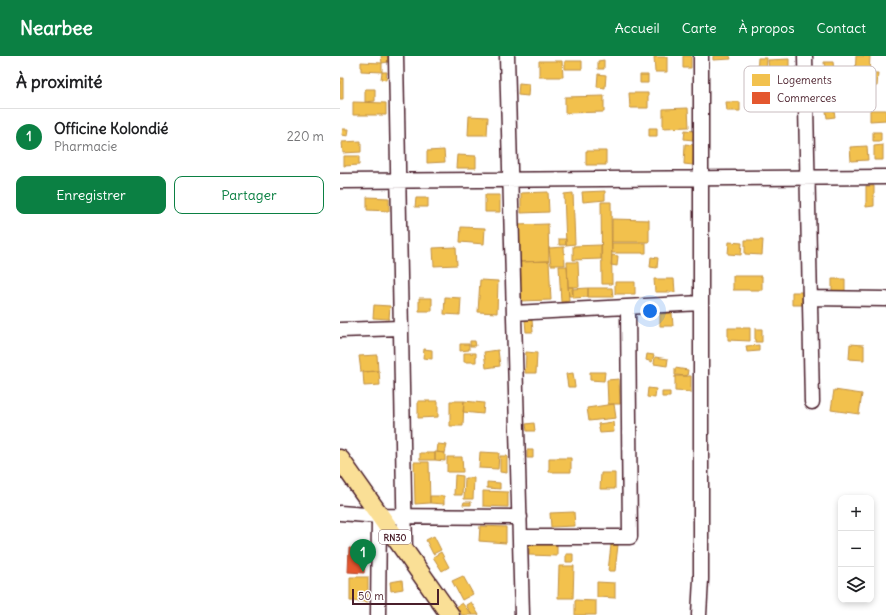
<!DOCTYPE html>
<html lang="fr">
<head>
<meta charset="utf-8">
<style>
	body { margin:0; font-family:Delius,sans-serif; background:#f6f6f6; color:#202124 }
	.controls { position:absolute; right:12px; bottom:12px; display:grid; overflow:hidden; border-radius:8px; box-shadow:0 2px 6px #0003 }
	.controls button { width:36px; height:36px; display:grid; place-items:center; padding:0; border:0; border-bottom:1px solid #e0e0e0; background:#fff; color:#202124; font:20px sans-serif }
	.scale { position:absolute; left:12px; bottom:10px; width:87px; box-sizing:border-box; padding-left:4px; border:2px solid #4a1f2b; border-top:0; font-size:11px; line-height:14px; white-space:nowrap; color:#4a1f2b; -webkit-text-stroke:3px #fff; paint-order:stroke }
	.you { position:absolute; left:310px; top:255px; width:14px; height:14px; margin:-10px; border:3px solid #fff; border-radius:50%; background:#1a73e8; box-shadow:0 0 0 6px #1a73e833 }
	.badge { display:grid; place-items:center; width:26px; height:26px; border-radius:50%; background:#0b8043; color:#fff; font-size:13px; font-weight:700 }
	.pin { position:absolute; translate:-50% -33px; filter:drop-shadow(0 1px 2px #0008) }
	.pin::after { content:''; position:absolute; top:21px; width:14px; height:12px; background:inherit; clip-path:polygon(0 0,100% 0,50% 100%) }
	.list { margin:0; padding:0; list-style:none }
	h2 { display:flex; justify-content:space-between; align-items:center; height:52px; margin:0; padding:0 16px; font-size:17px }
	h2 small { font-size:13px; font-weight:400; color:#757577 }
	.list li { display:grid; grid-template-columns:26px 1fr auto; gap:12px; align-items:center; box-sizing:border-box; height:56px; padding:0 16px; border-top:1px solid #e0e0e0 }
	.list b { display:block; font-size:15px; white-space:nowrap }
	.list p { margin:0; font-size:13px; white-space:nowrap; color:#757577 }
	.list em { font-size:13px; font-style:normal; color:#757577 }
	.actions { display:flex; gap:8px; padding:12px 16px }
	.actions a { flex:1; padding:9px 0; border:1px solid #0b8043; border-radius:8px; text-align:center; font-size:14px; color:#0b8043 }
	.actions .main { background:#0b8043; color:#fff }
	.icon { flex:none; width:22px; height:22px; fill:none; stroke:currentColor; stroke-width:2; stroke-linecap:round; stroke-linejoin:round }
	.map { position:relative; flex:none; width:546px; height:559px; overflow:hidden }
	header { display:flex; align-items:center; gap:24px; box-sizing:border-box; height:56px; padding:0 20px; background:#0b8043; color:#fff }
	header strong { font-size:19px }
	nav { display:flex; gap:22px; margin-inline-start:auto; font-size:14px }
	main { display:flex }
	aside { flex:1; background:#fff }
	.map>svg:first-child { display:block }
</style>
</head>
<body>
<header>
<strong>Nearbee</strong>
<nav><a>Accueil</a><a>Carte</a><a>À propos</a><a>Contact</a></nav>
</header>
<main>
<aside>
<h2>À proximité<small></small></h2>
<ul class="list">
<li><span class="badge">1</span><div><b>Officine Kolondié</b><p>Pharmacie</p></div><em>220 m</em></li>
</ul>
<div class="actions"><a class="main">Enregistrer</a><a>Partager</a></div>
</aside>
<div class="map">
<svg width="546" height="559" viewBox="0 0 546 559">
	<rect width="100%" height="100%" fill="#fff"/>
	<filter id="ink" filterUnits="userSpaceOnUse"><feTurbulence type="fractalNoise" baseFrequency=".025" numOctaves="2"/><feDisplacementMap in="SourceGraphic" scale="8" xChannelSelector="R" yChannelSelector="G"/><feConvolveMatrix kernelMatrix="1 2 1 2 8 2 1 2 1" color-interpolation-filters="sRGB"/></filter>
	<g filter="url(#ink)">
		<path fill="#f2c14e" stroke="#c09044" d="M41,0H48V6L42,7Z
			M343,0H351V12H343Z
			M373,0H390L391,3L373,4Z
			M516,0H530L529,21H515Z
			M314,1H327V16H315Z
			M418,2H427L426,20H417Z
			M449,3V16H429L428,4Z
			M264,4V13H258V5Z
			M199,5H222L223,21H199Z
			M225,5H242V13H225Z
			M21,6L42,7V16L21,15Z
			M484,6H493L495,23L486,24Z
			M42,16H47L46,24L41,23Z
			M530,17H538L537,30H530Z
			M258,18L266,19L265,32L257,31Z
			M300,19H308V27H300Z
			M0,22H3V43H0Z
			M179,27L189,28L188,40L178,39Z
			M25,33H35V45L25,46Z
			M289,37H308V52H290Z
			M264,40V56L225,57V41Z
			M13,46L46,47V59H13Z
			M386,46H400V55H387Z
			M348,52L349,71L323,72V53Z
			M494,54L495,61L487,62L486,55Z
			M530,54H546V64L530,65Z
			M129,60L148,61L147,79H128Z
			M309,72H317V80H309Z
			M3,73H9L8,80L2,79Z
			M345,74L354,75L353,84L344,83Z
			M533,76H541V85H533Z
			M21,85V96L3,97L2,86Z
			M345,88L354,89L353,109L344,108Z
			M543,89V104H534V90Z
			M527,90L528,104L511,105L510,91Z
			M104,94L105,106L87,107V95Z
			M246,95H266V109H246Z
			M117,99L136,100V112H116Z
			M4,100H19V109L4,110Z
			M526,130H534V150L526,151Z
			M265,135V144L243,146L242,136Z
			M208,136L209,156L181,157V137Z
			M233,137L235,188L226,189L224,138Z
			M145,139H160V156H145Z
			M27,141L49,142V155L27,154Z
			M76,142H88V151H75Z
			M261,146H271L272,228H262Z
			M272,163L309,164V186H272Z
			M208,168L209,205L178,206L177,169Z
			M121,171L145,172L144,188L120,186Z
			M219,183H226V189H219Z
			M405,184H423L422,199L405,198Z
			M389,186L402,187L401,199L388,198Z
			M272,187H306V197H272Z
			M261,189V203L233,204V190Z
			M116,191L117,209L94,210L93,192Z
			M224,191L225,209H211L209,192Z
			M272,199L278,200L277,210L271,209Z
			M311,201L318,202L317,212L310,211Z
			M209,205L211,244L180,245L178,206Z
			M227,206H238L239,231H228Z
			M219,210H227L229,245L221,246Z
			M393,220H422V234H393Z
			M314,223H334L335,236H315Z
			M492,223H505V235H492Z
			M140,224L158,225L157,257L138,256Z
			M275,226H295V238H275Z
			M228,231H233V240H229Z
			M248,232V241L233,242L232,233Z
			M248,232H272L273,241H248Z
			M452,236H464L465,249H452Z
			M105,241L121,242L120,259L104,258Z
			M79,242H92V255H79Z
			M34,249L50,250L49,263L33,262Z
			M332,257L333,270H320V258Z
			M185,264H192L193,276H186Z
			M388,272H410V285L388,284Z
			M415,273H422V286H415Z
			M130,285H135L136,290H130Z
			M120,288H129V294L120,295Z
			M510,288L524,289V304L509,303Z
			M419,289V295L407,296L406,290Z
			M84,293L92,294V303L83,302Z
			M158,294L160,310L146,312L144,296Z
			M186,296L197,297L196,317H185Z
			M124,297H136V306H124Z
			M307,298L314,299L312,306L306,304Z
			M37,299L38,315L21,316L19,300Z
			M315,301L328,303L327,310L314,308Z
			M335,312L348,314L347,320L335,319Z
			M39,315L40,329L24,330L23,316Z
			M250,316H265L264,325L250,324Z
			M233,317L235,331H228L226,318Z
			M335,320H351V336L335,335Z
			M279,323L280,348H268L267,324Z
			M308,332L316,333L315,342L307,341Z
			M494,334L522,338L519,358L491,354Z
			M322,336H330V341H322Z
			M78,345H98V361L78,362Z
			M110,345H124L123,370H110Z
			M124,345L144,347L143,358L123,356Z
			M274,348L276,362L249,365L247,352Z
			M273,366L274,376L260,377L258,368Z
			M194,367L195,375H187L186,368Z
			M98,388L107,389L105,397L97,396Z
			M187,394H193V402H187Z
			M95,396L105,397V405L95,404Z
			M140,396L159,397L158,413L139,412Z
			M80,397H95V404H80Z
			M160,400H167V417L160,416Z
			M107,401H122L123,416H107Z
			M209,402H231V416H209Z
			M74,406H89L90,447L75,448Z
			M261,417H275V433H260Z
			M115,419L123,420L122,439H114Z
			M125,422H134L133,443H124Z
			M147,426L160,427V433L147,432Z
			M143,435L168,436V451L143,450Z
			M90,440H104V448L90,447Z
			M124,446H131V449H123Z
			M234,456L235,470L211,471L210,457Z
			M140,470L166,471V487L139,485Z
			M94,480L101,494L93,498L86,484Z
			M189,485L217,486V500L189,499Z
			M271,489H278L275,515H268Z
			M101,496L109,511L102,515L93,501Z
			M226,498H233V506H226Z
			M219,510H234L233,542H218Z
			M123,520L133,538L122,544L112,525Z
			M10,521H28V546L10,545Z
			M62,524L63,533L51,535L50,526Z
			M257,526L275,527V542L257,541Z
			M235,544L256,545V559H235Z
			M131,546L139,559H132L126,549Z
			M122,547L132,559H122L116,551Z"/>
		<path fill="#e4572e" stroke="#b6462d" d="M9,492L26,493L24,517L8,516Z"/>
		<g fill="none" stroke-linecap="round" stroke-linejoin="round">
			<g stroke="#4a1f2b" stroke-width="17">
				<path id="minor" d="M56,0L65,496
					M167,0L182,559
					M465,0L472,346
					M0,125L546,121
					M470,242L546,243
					M174,257L361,247
					M0,274L60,272
					M0,457L39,460L180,461
					M180,481H290L288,251
					M38,559L39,460
					M359,559L361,523V0"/>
			</g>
			<g stroke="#4a1f2b" stroke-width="21">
				<path id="major" d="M0,403L110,559"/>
			</g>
			<use href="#minor" stroke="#fff" stroke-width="14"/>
			<use href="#major" stroke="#fadf96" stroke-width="18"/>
		</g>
	</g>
	<g text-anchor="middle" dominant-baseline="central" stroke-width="4" stroke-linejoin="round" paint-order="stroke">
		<rect fill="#fff" stroke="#80626b" stroke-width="1" x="39" y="474" width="32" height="14" rx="3"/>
		<g font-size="9" font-weight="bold" fill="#4a1f2b">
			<text x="55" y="481">RN30</text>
		</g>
	</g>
	<rect x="404" y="10" width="132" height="46" rx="6" fill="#fff" stroke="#c9bcbf" stroke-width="1"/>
	<rect x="412" y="18" width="18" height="12" fill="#f2c14e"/>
	<rect x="412" y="36" width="18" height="12" fill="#e4572e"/>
	<g font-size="11" fill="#4a1f2b">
		<text x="437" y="28">Logements</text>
		<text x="437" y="46">Commerces</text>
	</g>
</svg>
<div class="controls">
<button>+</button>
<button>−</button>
<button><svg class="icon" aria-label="layers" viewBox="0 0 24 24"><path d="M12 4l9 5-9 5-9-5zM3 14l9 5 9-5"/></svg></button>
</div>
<div class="scale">50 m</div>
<div class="you"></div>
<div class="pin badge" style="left:23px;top:516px">1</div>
</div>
</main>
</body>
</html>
